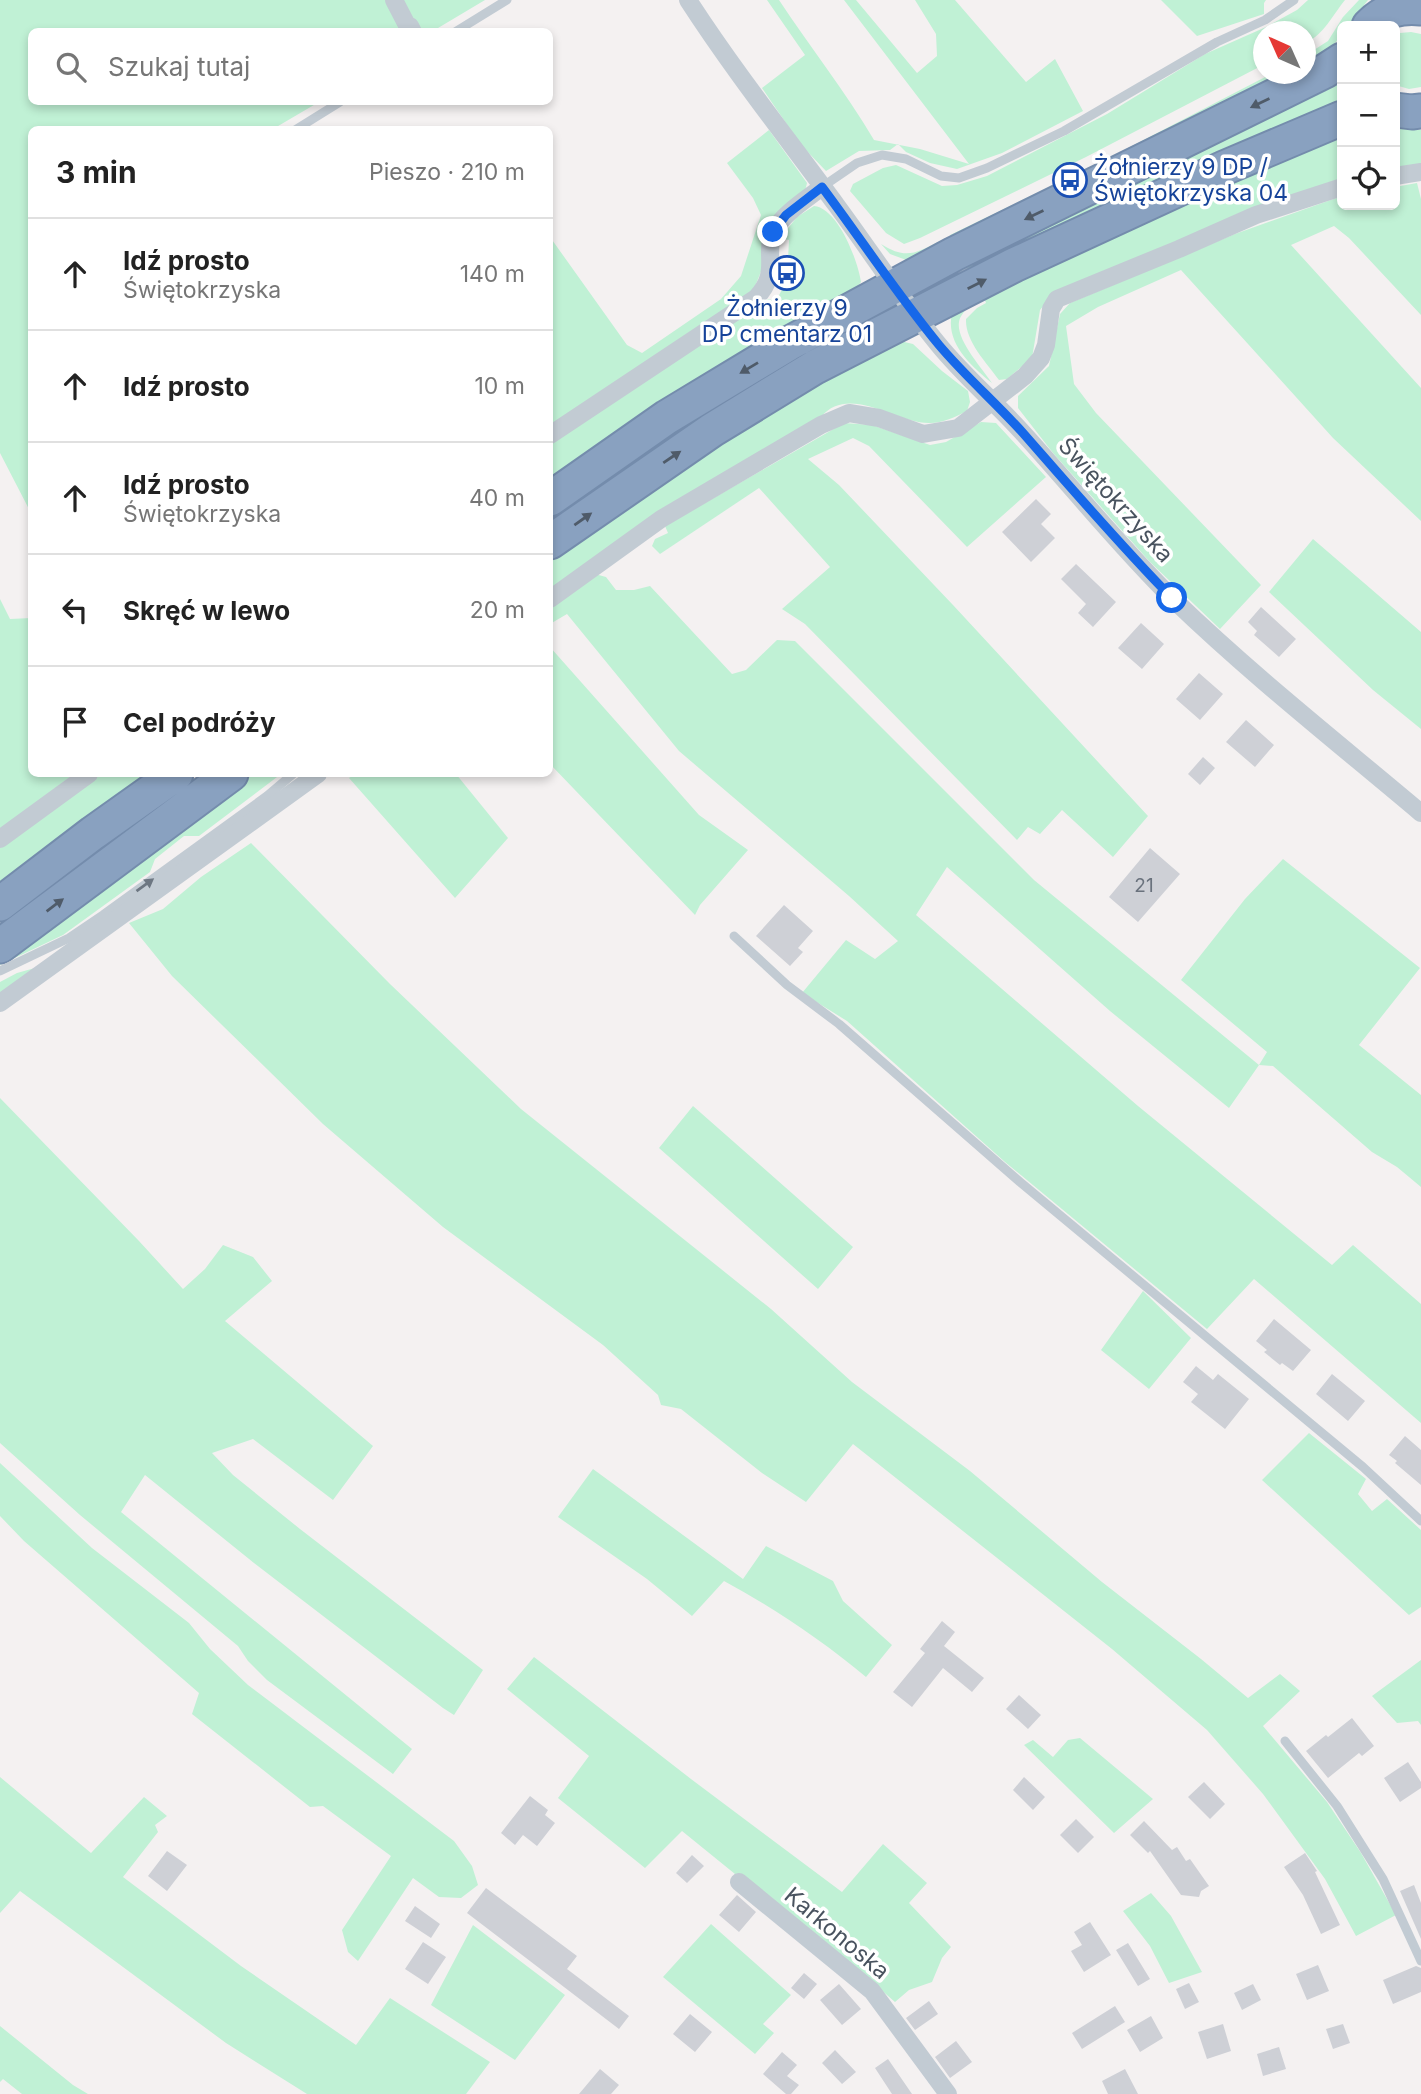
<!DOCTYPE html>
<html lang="pl">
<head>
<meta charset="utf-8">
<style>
	body { margin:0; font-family:Inter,sans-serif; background:#f2f2f2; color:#222 }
	.controls { position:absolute; right:21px; top:21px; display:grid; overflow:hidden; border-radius:10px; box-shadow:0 4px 10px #0003 }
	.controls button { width:63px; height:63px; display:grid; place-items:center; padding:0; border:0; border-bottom:2px solid #e0e0e0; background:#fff; color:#222; font:35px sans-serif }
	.compass { position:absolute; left:1253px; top:21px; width:63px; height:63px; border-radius:50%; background:#fff; box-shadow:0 4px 10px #0003; rotate:315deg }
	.stop { position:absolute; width:21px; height:21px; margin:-16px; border:5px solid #1668e9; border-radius:50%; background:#fff }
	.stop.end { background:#1668e9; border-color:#fff; box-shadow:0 2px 7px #0008 }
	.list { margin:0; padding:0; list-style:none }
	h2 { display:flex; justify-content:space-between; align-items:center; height:91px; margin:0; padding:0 28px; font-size:30px }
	h2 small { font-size:23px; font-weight:400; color:#767676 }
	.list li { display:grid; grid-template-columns:46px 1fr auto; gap:21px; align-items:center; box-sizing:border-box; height:112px; padding:0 28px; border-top:2px solid #e0e0e0 }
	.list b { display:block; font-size:26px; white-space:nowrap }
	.list p { margin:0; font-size:23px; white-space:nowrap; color:#767676 }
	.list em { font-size:23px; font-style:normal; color:#767676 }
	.icon { flex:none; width:38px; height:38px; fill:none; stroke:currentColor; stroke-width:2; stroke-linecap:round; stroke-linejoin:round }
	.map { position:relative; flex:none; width:1421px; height:2094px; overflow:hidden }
	.search { position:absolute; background:#fff; box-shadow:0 4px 10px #0003; left:28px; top:28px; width:525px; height:77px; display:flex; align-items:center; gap:18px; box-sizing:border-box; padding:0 24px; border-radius:10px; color:#767676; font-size:26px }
	.panel { position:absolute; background:#fff; box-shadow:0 4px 10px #0003; left:28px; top:126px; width:525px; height:651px; border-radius:10px }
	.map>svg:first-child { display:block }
</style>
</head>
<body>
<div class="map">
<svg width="1421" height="2094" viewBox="0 0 1421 2094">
	<rect width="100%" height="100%" fill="#f4f1f1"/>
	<path fill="#c0f1d5" d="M0,0H485L433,31L32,32V102H319L273,129L32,130L31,513L0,453Z
		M767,0H779C810,47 845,91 874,140L920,149L969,164L844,0H856L917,73L937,56L936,34L915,0H955L1026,82L1055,59L1083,111L1002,153L957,169L930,163L906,152L898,144L890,150L859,151L826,171L801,145L762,88L805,55Z
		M1161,0H1266L1264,3V14L1197,36Z
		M1308,0H1345C1332,16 1324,34 1306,43V32H1264L1263,65L1086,157L920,238L904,244L886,233L850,191L853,184L883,168L896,165L942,186L957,185L987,176L1107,114L1205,54L1266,27L1297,10Z
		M1359,0H1368L1348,26H1342C1342,45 1319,56 1306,65V55L1328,41L1343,17Z
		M1411,32L1421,34V87L1409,89L1395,85V37L1400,33Z
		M1271,74H1290L955,244L950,235L1099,163Z
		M1342,77V106L971,275L964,261Z
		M1395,128L1421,130V168L1395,172Z
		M769,130L807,183L805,191L762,269L754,289L738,303L550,429V237L627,345L642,353L721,299L741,276L761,215L753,198L727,163Z
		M1342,132V181L1056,291L1040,310L1032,358L1007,379L999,380C986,362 965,341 966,319L977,308L986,303L982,292Z
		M1417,183L1421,199V315L1349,238L1334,226L1291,245L1421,388V521L1333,438L1181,270L1098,307L1066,326L1074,384L1096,413L1261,585L1220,629L1150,562L1053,453L1018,408V396L1049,366L1060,314L1070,303L1235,234L1342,196V205H1395V187Z
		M814,206C838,208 858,261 861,282L851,295L550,482V445L609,403L768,299L776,301L787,280L789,240L780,238L797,217Z
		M940,241L944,249L909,261L890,254L881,244C906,260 916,253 940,241Z
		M968,307C964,312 960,316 959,322C956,340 982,368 992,383C971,366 945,343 952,313Z
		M896,340L913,344L942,371L968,391L970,402L967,411C955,417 943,423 930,423C897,424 849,383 821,417L550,591V555L790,398Z
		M981,422L996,423L1046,477L967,547L869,446L853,438L808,459L839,485L953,605L1148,816L1113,857L1062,810L1040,834L1028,827L1017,840L805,624L782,609L830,567L759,488L660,554L652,546L655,539L668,533L665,526L844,423L872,425L930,445L946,442Z
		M1313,539L1421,632V729L1373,690L1269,592Z
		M595,574L606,577L616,590H634L650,586L732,674L746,670L777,640L795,641L1034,880L1259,1065L1267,1052L1181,980L1245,899L1283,859L1420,968L1359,1045L1421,1095V1187L1397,1167L1372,1152L1273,1066L1259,1065L1229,1108L1110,1011L947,867L916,915L1138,1106L1332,1265L1353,1245L1421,1304V1423L1254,1279L1207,1329L1005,1162L847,1021L802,993L846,940L875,959L898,941L849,896L679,751L567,614L550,624V608Z
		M0,599L10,619L31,618L32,774H74L0,830Z
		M550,647L699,815L748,850L700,905L695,915L550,764Z
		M101,774H154L0,888V848Z
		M252,774H281L199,836H184L155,859L150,872L63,935L0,965V962Z
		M355,774H456L508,838L455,898L349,778Z
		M251,843L390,984L521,1109L771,1309L852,1382L970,1471L1102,1582L1201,1659L1248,1698L1280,1674L1300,1691L1263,1726L1327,1802L1361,1853L1396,1915L1356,1936L1325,1879L1263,1794L1207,1730L1112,1649L853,1444L806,1502L762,1473L681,1409L661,1405L658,1395L603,1345L443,1227L323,1124L172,976L129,923L163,909L201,877Z
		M42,966L0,996V982L17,973Z
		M0,1098L139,1241L183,1289L205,1269L223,1245L253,1257L272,1281L225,1321L373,1446L333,1500L253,1439L212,1453L233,1475L300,1529L483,1670L454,1715L443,1708L254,1563L145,1475L121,1512L412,1749L393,1774L267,1680L248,1661L238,1646L80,1515L0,1443Z
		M693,1106L853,1247L818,1289L659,1148Z
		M1143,1291L1191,1338L1149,1389L1101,1350Z
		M1309,1433L1366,1479L1358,1494L1372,1511L1387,1499L1421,1530V1607L1409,1615L1262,1480Z
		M0,1463L92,1548L189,1623L210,1649L248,1685L454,1841L472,1866L478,1885L461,1898L439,1897L413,1878L358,1961L348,1952L342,1930L391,1856L323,1806L310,1807L192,1714L199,1693L24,1541L0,1516Z
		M593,1469L743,1579L766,1546L833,1581L843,1601L892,1645L866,1677C823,1641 774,1608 724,1581L692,1616L647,1579L558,1517Z
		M534,1657L691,1779L842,1892L883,1844L927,1883L909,1903L951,1947L942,1958L932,1982L909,1990L895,2002L840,1954L767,1895L735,1874L682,1831L645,1868L558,1798L589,1756L507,1689Z
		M1421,1660V1725L1418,1721L1397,1723L1372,1696Z
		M1080,1738L1153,1799L1114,1833L1024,1745L1033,1740L1053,1757L1068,1740Z
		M0,1777L91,1853L144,1797L167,1816L155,1825L158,1832L123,1877L241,1966L356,2045L390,1998L490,2062L466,2094H307L226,2043L20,1891L0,1913Z
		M1151,1893L1171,1916L1202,1972L1169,1983L1150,1946L1123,1911Z
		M711,1924L791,1995L763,2024L774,2033L755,2054L663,1977Z
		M473,1925L565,1995L515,2060L431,2005Z
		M0,2026L73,2085L88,2094H22L3,2079L0,2082Z"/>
	<path fill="#ced0d6" d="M1036,499L1051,514L1041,524L1055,538L1031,562L1002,532Z
		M1076,564L1116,602L1093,627L1078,613L1086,604L1061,579Z
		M1261,607L1296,639L1279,657L1254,635L1257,631L1248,622Z
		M1141,623L1164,644L1142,669L1118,648Z
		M1199,673L1223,694L1200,720L1176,699Z
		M1246,720L1274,745L1255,767L1226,742Z
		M1203,757L1215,768L1200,785L1188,774Z
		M1150,848L1180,874L1138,922L1109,897Z
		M784,905L813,931L798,948L803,952L790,966L756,936Z
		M1274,1319L1311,1350L1293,1371L1282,1363L1280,1365L1264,1352L1267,1350L1256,1341Z
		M1196,1366L1213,1380L1218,1374L1249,1399L1225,1429L1191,1402L1198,1394L1183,1382Z
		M1332,1374L1365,1401L1348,1421L1316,1394Z
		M1405,1436L1421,1450V1485L1395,1463L1397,1461L1389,1455Z
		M942,1621L955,1632L944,1646L984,1678L972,1692L943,1668L912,1707L893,1692L925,1653L920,1649Z
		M1019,1695L1041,1715L1028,1729L1006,1709Z
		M1352,1718L1374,1746L1362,1756L1359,1753L1328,1778L1306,1751L1326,1735L1328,1737Z
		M1408,1762L1421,1782V1788L1400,1802L1384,1778Z
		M1024,1777L1045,1797L1033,1810L1013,1790Z
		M1204,1782L1225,1804L1210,1819L1188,1797Z
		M530,1796L548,1810L545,1815L555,1823L537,1846L523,1835L515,1845L501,1833Z
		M1076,1819L1094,1837L1078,1853L1060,1835Z
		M1144,1821L1172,1850L1177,1847L1186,1861L1190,1859L1209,1886L1201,1891L1199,1897L1181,1895L1150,1851L1148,1853L1130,1835Z
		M167,1851L187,1865L167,1891L148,1876Z
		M1305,1853L1317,1871L1315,1872L1340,1925L1321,1934L1303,1895L1284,1867Z
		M692,1855L704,1866L687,1883L676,1873Z
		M1414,1885L1421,1903V1939L1400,1891Z
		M486,1888L577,1956L567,1969L629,2016L619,2029L467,1913Z
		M737,1895L756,1912L739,1932L719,1915Z
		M415,1906L440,1924L431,1938L405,1921Z
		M1090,1922L1111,1955L1084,1972L1071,1951L1082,1945L1074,1932Z
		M423,1942L446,1957L428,1984L405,1969Z
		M1128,1943L1150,1979L1138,1986L1116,1950Z
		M1318,1965L1329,1991L1307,2000L1296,1974Z
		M1416,1966L1421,1968V1992L1393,2004L1383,1980Z
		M804,1973L817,1984L804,1999L791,1988Z
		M1189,1983L1199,2002L1185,2009L1176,1989Z
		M839,1984L861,2009L842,2025L820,2000Z
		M1253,1984L1261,2000L1242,2010L1234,1993Z
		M929,2001L938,2014L915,2030L906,2018Z
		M1115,2006L1125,2022L1082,2049L1072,2033Z
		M690,2014L712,2032L695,2052L673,2034Z
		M1151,2016L1163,2038L1140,2052L1127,2030Z
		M1223,2024L1231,2051L1207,2059L1198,2032Z
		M1343,2024L1350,2043L1333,2049L1326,2029Z
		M956,2041L972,2062L950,2078L935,2057Z
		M1279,2047L1286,2069L1263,2076L1257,2054Z
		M835,2050L856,2072L842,2084L822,2063Z
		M782,2052L797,2065L787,2076L799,2085L791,2094H786L763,2074Z
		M888,2059L912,2094H892L875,2068Z
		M600,2069L619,2085L611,2094H579Z
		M1125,2069L1138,2094H1108L1102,2081Z"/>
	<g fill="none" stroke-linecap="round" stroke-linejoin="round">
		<g stroke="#748cac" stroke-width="37">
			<path id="highway" d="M1369,26C1384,10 1400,6 1421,8
				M1395,110L1412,112L1421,111
				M550,499L667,417L788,344L954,254L1325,71L1342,60
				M550,542L712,430L815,367L1014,265L1224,168L1342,118
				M0,904L93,833L176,774
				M0,946L231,774"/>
		</g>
		<path stroke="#c2cbd3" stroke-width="9" d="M455,32L507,0
			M295,130L340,102
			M822,187L857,163L882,155L906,159L941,176L959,178L987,168L1064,131L1217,42L1265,20L1294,0
			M734,936L787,985L839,1024L1020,1182L1363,1467L1421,1521
			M0,971L69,938L103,915L267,796L293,774
			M1285,1741L1337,1806L1383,1879L1421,1961"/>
		<path stroke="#c2cbd3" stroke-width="18" d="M394,0L408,27L410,26L413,32
			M688,0C734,71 787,138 837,206C871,252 902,300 938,344C964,376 995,402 1022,432C1073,488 1120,547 1174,600C1253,676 1338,743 1421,813
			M1395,176L1421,172
			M550,435L756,298C781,271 763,256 774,231C781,215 808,198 822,187
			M550,599L661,519L821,425L849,413L879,418L923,434L958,428L1025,376L1041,358L1046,345L1051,309L1057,299L1179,249L1256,215L1342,187
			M0,839L89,774
			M0,1003L318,774
			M739,1882L872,1991L948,2094"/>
		<use href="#highway" stroke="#89a1c0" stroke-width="33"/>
	</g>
	<defs><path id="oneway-solid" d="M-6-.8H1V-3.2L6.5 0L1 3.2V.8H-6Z" transform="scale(1.75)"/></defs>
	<g fill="#4f5b69">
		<use href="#oneway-solid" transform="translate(1260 103) rotate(154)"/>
		<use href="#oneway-solid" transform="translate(1034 215) rotate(154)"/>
		<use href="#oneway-solid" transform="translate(977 284) rotate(-27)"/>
		<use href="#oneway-solid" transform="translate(749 368) rotate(149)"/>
		<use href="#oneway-solid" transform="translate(672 457) rotate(-34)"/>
		<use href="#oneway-solid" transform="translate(583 519) rotate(-35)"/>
		<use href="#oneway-solid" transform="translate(55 905) rotate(-37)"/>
	</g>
	<use fill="#6d7782" href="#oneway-solid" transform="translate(145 885) rotate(-36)"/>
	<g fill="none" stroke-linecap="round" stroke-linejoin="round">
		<path stroke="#1668e9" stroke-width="9" d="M773,232L786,215L822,187C861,239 897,294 939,345C965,376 996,403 1023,433C1072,489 1120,545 1172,598"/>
	</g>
	<defs>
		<g id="bus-ring" transform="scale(1.75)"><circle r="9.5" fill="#fff" stroke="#1a4fb4" stroke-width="1.5"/><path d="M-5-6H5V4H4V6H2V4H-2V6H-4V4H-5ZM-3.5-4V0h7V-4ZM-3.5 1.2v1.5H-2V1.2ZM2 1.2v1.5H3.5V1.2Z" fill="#1a4fb4"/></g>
	</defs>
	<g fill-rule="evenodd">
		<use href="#bus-ring" x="1070" y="180"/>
		<use href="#bus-ring" x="787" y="273"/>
	</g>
	<g text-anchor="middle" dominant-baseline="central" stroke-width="7" stroke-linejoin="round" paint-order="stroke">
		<g font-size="19" fill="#6a727d">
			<text x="1144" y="885">21</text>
		</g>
		<g font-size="23" fill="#164399" stroke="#fff" text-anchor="start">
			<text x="1094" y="167">Żołnierzy 9 DP /<tspan x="1094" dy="26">Świętokrzyska 04</tspan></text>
			<text x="787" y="308" text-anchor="middle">Żołnierzy 9<tspan x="787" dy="26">DP cmentarz 01</tspan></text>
		</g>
		<g font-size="23" fill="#49535f" stroke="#fff">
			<text transform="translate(1116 500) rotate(48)">Świętokrzyska</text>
			<text transform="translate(837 1933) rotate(40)">Karkonoska</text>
		</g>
	</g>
</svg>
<div class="controls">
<button>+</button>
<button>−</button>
<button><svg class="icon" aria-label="locate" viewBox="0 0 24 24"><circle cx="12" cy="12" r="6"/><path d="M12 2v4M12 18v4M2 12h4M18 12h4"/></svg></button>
</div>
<svg class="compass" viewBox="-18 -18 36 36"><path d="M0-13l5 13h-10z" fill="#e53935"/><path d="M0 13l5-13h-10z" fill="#767676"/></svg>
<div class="stop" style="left:1172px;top:598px"></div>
<div class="stop end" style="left:773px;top:232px"></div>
<div class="search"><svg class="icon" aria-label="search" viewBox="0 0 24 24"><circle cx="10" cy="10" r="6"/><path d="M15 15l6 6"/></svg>Szukaj tutaj</div>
<section class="panel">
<h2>3 min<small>Pieszo · 210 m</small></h2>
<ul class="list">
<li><svg class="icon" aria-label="ahead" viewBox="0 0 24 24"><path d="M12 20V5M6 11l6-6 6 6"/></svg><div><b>Idź prosto</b><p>Świętokrzyska</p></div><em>140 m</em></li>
<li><svg class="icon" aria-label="ahead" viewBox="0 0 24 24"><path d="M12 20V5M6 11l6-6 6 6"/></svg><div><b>Idź prosto</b></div><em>10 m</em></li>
<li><svg class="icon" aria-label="ahead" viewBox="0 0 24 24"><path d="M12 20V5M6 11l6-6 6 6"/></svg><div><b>Idź prosto</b><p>Świętokrzyska</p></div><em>40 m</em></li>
<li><svg class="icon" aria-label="left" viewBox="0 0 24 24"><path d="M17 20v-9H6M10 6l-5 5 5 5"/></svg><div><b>Skręć w lewo</b></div><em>20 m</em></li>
<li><svg class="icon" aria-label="arrive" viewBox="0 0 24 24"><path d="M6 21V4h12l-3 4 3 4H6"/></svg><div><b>Cel podróży</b></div></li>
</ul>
</section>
</div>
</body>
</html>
